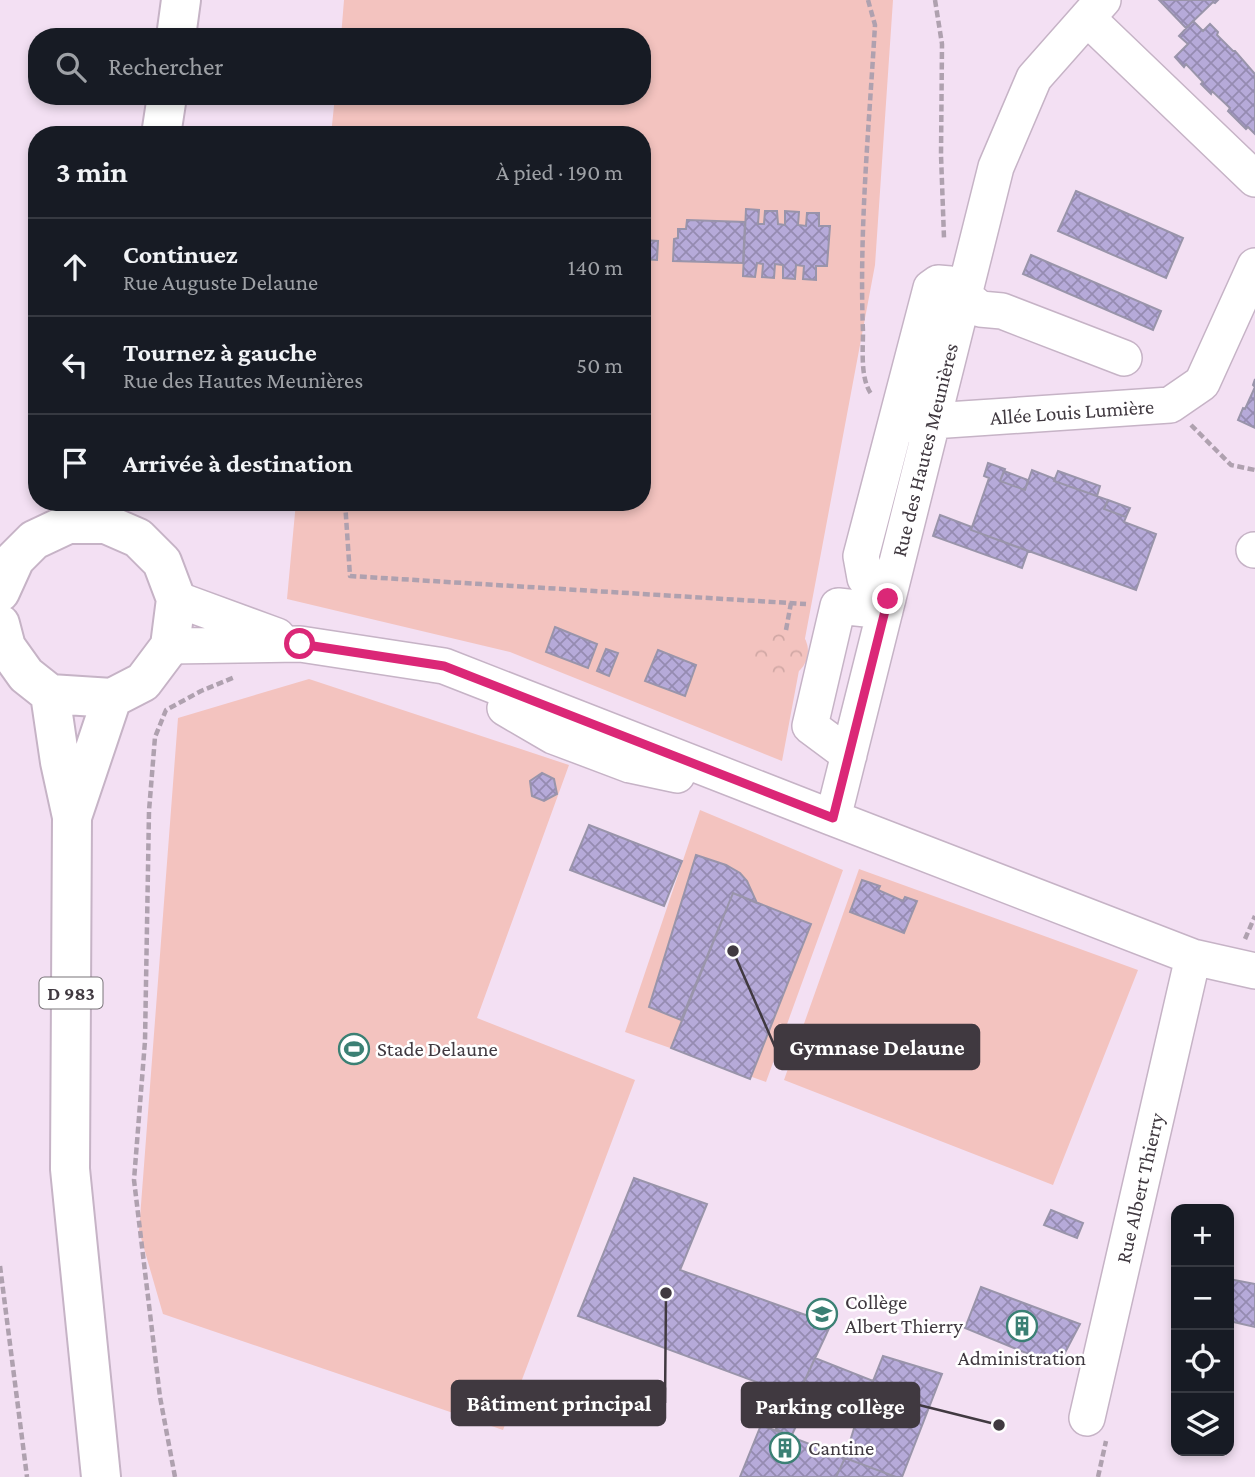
<!DOCTYPE html>
<html lang="fr">
<head>
<meta charset="utf-8">
<style>
	body { margin:0; font-family:"Crimson Pro",serif; background:#20242c; color:#f1f3f6 }
	.controls { position:absolute; right:21px; bottom:21px; display:grid; overflow:hidden; border-radius:14px; box-shadow:0 4px 10px #0003 }
	.controls button { width:63px; height:63px; display:grid; place-items:center; padding:0; border:0; border-bottom:2px solid #363941; background:#171b24; color:#f1f3f6; font:35px sans-serif }
	.stop { position:absolute; width:21px; height:21px; margin:-16px; border:5px solid #db2777; border-radius:50%; background:#fff }
	.stop.end { background:#db2777; border-color:#fff; box-shadow:0 2px 7px #0008 }
	.list { margin:0; padding:0; list-style:none }
	h2 { display:flex; justify-content:space-between; align-items:center; height:91px; margin:0; padding:0 28px; font-size:30px }
	h2 small { font-size:23px; font-weight:400; color:#9ea1a6 }
	.list li { display:grid; grid-template-columns:46px 1fr auto; gap:21px; align-items:center; box-sizing:border-box; height:98px; padding:0 28px; border-top:2px solid #363941 }
	.list b { display:block; font-size:26px; white-space:nowrap }
	.list p { margin:0; font-size:23px; white-space:nowrap; color:#9ea1a6 }
	.list em { font-size:23px; font-style:normal; color:#9ea1a6 }
	.icon { flex:none; width:38px; height:38px; fill:none; stroke:currentColor; stroke-width:2; stroke-linecap:round; stroke-linejoin:round }
	.map { position:relative; flex:none; width:1255px; height:1477px; overflow:hidden }
	.search { position:absolute; background:#171b24; box-shadow:0 4px 10px #0003; left:28px; top:28px; width:623px; height:77px; display:flex; align-items:center; gap:18px; box-sizing:border-box; padding:0 24px; border-radius:28px; color:#9ea1a6; font-size:26px }
	.panel { position:absolute; background:#171b24; box-shadow:0 4px 10px #0003; left:28px; top:126px; width:623px; height:385px; border-radius:28px }
	.map>svg:first-child { display:block }
</style>
</head>
<body>
<div class="map">
<svg width="1255" height="1477" viewBox="0 0 1255 1477">
	<defs>
		<pattern id="forest-crowns" width="20" height="18" patternUnits="userSpaceOnUse" patternTransform="scale(1.75)"><rect width="20" height="18" fill="#f3c3bf"/><path d="M2 6a3 3 0 1 1 6 0M12 15a3 3 0 1 1 6 0" fill="none" stroke="#d1a8a5"/></pattern>
		<pattern id="building-cross-hatch" width="8" height="8" patternUnits="userSpaceOnUse" patternTransform="scale(1.75)"><rect width="8" height="8" fill="#b6aad9"/><path d="M0 0l8 8M0 8l8-8" fill="none" stroke="#958bb1"/></pattern>
	</defs>
	<rect width="100%" height="100%" fill="#f3e0f3"/>
	<path fill="#f3c3bf" d="M344,0H893L875,265L782,761L510,652L287,599L296,502H642V135H331L335,96H642V37H341Z
		M309,679L569,765L477,1018L635,1080L503,1430L163,1314L139,1231L178,718Z
		M700,810L843,870L766,1082L625,1032Z
		M859,869L1138,970L1053,1185L784,1080Z"/>
	<path fill="url(#forest-crowns)" d="M754 651a27 27 0 1 1 54 0a27 27 0 1 1-54 0Z"/>
	<path fill="url(#building-cross-hatch)" stroke="#9994aa" stroke-width="2" d="M1159,0H1218L1215,3L1213,2L1186,28Z
		M1193,21L1203,31L1210,24L1218,32L1217,35L1233,51H1235L1255,74V134L1248,127L1246,129L1228,111L1230,108L1212,91L1211,94L1201,84L1203,82L1186,64L1184,67L1175,57L1188,44L1179,36Z
		M1076,191L1183,238L1166,278L1058,231Z
		M746,209L759,210L758,224H764L765,211H777L778,224L785,225V211L799,212L798,225L806,226L807,213H819V226H830L827,266H816V280L803,279L804,266L796,265L795,279L783,278V265L775,264L774,278L762,277L763,264L757,263L755,277L743,276Z
		M687,220L745,222L743,263L673,261L674,239L678,238V229H686Z
		M642,240L658,241L657,260L643,259L642,267Z
		M1031,255L1161,311L1153,330L1023,274Z
		M1255,379V428L1238,420L1243,408L1245,409L1255,387L1253,385Z
		M988,463L1005,469L1000,481L1025,490L1032,470L1055,479L1054,481L1108,500L1104,509L1126,517L1124,522L1156,534L1136,590L971,530L989,478L984,476Z
		M1004,471L1028,480L1025,490L1000,481Z
		M1058,471L1100,486L1097,496L1054,481Z
		M1108,500L1130,508L1126,517L1104,509Z
		M940,515L972,527L971,530L1028,551L1022,568L933,536Z
		M555,627L597,644L588,668L546,652Z
		M606,649L618,653L609,676L597,671Z
		M658,650L696,665L685,696L645,681Z
		M542,773L554,779L557,794L544,801L532,796L530,781Z
		M589,825L682,861L664,906L570,870Z
		M696,855L726,865L740,873L747,881L757,903L733,893L681,1020L649,1007Z
		M862,880L880,886L878,890L903,901L905,897L917,901L904,933L850,912Z
		M733,893L811,924L750,1079L671,1048Z
		M634,1178L707,1204L680,1270L831,1324L797,1397L578,1316Z
		M1051,1210L1083,1223L1077,1238L1044,1225Z
		M1229,1279L1255,1284V1327L1229,1321Z
		M981,1287L1080,1324L1058,1366L965,1328Z
		M883,1356L942,1374L902,1477H896L845,1458L855,1425L806,1404L791,1437L776,1429L789,1397H797L815,1358L873,1381Z
		M761,1425L845,1458L836,1477H740Z
		M845,1458L896,1477H836Z"/>
	<g fill="none" stroke-linecap="round" stroke-linejoin="round">
		<g stroke="#c6b3c6" stroke-width="38">
			<path id="minor" d="M1103,0L1034,78L996,167L833,818L1193,957L1255,971
				M1087,18L1255,179
				M913,425L918,426L932,421L1170,405L1202,383L1255,266
				M1254,550H1255
				M176,599L277,636
				M888,599L865,578L861,556L931,288L938,283L950,284L980,309L1002,311L1124,358
				M170,646L300,644L444,666L833,818
				M505,708L553,736L630,765L677,775
				M849,755L810,726L838,606L885,611
				M1087,1418L1193,957"/>
		</g>
		<g stroke="#c6b3c6" stroke-width="42">
			<path id="major" d="M176,37L181,0
				M161,135L167,96
				M0,592L15,559L34,540L68,524H106L138,538L162,562L176,599L170,646L143,682L112,698L50,694L26,675L6,647L0,624
				M50,694L60,762L72,817L70,1169L101,1477
				M72,817L112,698"/>
		</g>
		<path stroke="#afa1af" stroke-width="4.5" stroke-dasharray="7 3.5" stroke-linecap="butt" d="M868,0L875,25C869,127 859,230 863,332C863,350 860,380 872,395
			M935,0L942,44L941,155L944,238
			M1191,425L1231,465L1255,470
			M345,502L350,576L806,604
			M786,630L791,603
			M1245,939L1255,916
			M0,1266L27,1477
			M175,1477L160,1397L134,1180L145,1041L149,811L155,737L166,710L201,691L235,677
			M1098,1477L1106,1441"/>
		<use href="#minor" stroke="#fff" stroke-width="35"/>
		<use href="#major" stroke="#fff" stroke-width="38"/>
	</g>
	<g fill="none" stroke-linecap="round" stroke-linejoin="round">
		<path stroke="#db2777" stroke-width="9" d="M300,644L444,666L833,818L888,599"/>
	</g>
	<defs>
		<g id="stadium-ring" transform="scale(1.575)"><circle r="9.5" fill="#fff" stroke="#3b8074" stroke-width="1.5"/><path d="M0-5a6.5 5 0 1 0 0 10a6.5 5 0 1 0 0-10ZM-3.5-1.8h7v3.6h-7Z" fill="#3b8074"/></g>
		<g id="school-ring" transform="scale(1.575)"><circle r="9.5" fill="#fff" stroke="#3b8074" stroke-width="1.5"/><path d="M0-5L7-2L0 1L-7-2ZM-4 1L0 2.5L4 1V4Q0 6-4 4Z" fill="#3b8074"/></g>
		<g id="building-ring" transform="scale(1.575)"><circle r="9.5" fill="#fff" stroke="#3b8074" stroke-width="1.5"/><path d="M-4-6H4V6H1V3H-1V6H-4ZM-2.5-4.3h1.7v1.8h-1.7ZM.8-4.3h1.7v1.8H.8ZM-2.5-1h1.7V.8h-1.7ZM.8-1h1.7V.8H.8Z" fill="#3b8074"/></g>
	</defs>
	<g fill-rule="evenodd">
		<use href="#stadium-ring" x="354" y="1049"/>
		<use href="#school-ring" x="822" y="1314"/>
		<use href="#building-ring" x="1022" y="1326"/>
		<use href="#building-ring" x="785" y="1448"/>
	</g>
	<g text-anchor="middle" dominant-baseline="central" stroke-width="5" stroke-linejoin="round" paint-order="stroke">
		<rect fill="#fff" stroke="#797479" stroke-width="2" x="39.5" y="977.5" width="63" height="31" rx="5"/>
		<g font-size="19" font-weight="bold" fill="#403940">
			<text x="71" y="993">D 983</text>
		</g>
		<g font-size="21" fill="#403940" stroke="#fff">
			<text transform="translate(1072 412) rotate(-4)">Allée Louis Lumière</text>
			<text transform="translate(925 450) rotate(-76)">Rue des Hautes Meunières</text>
			<text transform="translate(1140 1188) rotate(-77)">Rue Albert Thierry</text>
		</g>
		<g font-size="21" fill="#403940" stroke="#fff" text-anchor="start">
			<text x="377" y="1049">Stade Delaune</text>
			<text x="845" y="1302">Collège<tspan x="845" dy="24">Albert Thierry</tspan></text>
			<text x="1022" y="1358" text-anchor="middle">Administration</text>
			<text x="808" y="1448">Cantine</text>
		</g>
	</g>
	<path fill="none" stroke="#403940" stroke-width="2.5" d="M733 951L775 1047M666 1293L665 1403M999 1425L919 1405"/>
	<g fill="#403940" stroke="#fff" stroke-width="2.5">
		<circle cx="733" cy="951" r="7"/>
		<circle cx="666" cy="1293" r="7"/>
		<circle cx="999" cy="1425" r="7"/>
	</g>
	<g fill="#403940" stroke="#403940" stroke-width="2.5">
		<rect x="775" y="1025" width="204" height="44" rx="7"/>
		<rect x="452" y="1381" width="213" height="44" rx="7"/>
		<rect x="742" y="1383" width="177" height="44" rx="7"/>
	</g>
	<g font-size="23" text-anchor="middle" font-weight="bold" fill="#fff">
		<text x="877" y="1055">Gymnase Delaune</text>
		<text x="559" y="1411">Bâtiment principal</text>
		<text x="830" y="1414">Parking collège</text>
	</g>
</svg>
<div class="controls">
<button>+</button>
<button>−</button>
<button><svg class="icon" aria-label="locate" viewBox="0 0 24 24"><circle cx="12" cy="12" r="6"/><path d="M12 2v4M12 18v4M2 12h4M18 12h4"/></svg></button>
<button><svg class="icon" aria-label="layers" viewBox="0 0 24 24"><path d="M12 4l9 5-9 5-9-5zM3 14l9 5 9-5"/></svg></button>
</div>
<div class="stop" style="left:300px;top:644px"></div>
<div class="stop end" style="left:888px;top:599px"></div>
<div class="search"><svg class="icon" aria-label="search" viewBox="0 0 24 24"><circle cx="10" cy="10" r="6"/><path d="M15 15l6 6"/></svg>Rechercher</div>
<section class="panel">
<h2>3 min<small>À pied · 190 m</small></h2>
<ul class="list">
<li><svg class="icon" aria-label="ahead" viewBox="0 0 24 24"><path d="M12 20V5M6 11l6-6 6 6"/></svg><div><b>Continuez</b><p>Rue Auguste Delaune</p></div><em>140 m</em></li>
<li><svg class="icon" aria-label="left" viewBox="0 0 24 24"><path d="M17 20v-9H6M10 6l-5 5 5 5"/></svg><div><b>Tournez à gauche</b><p>Rue des Hautes Meunières</p></div><em>50 m</em></li>
<li><svg class="icon" aria-label="arrive" viewBox="0 0 24 24"><path d="M6 21V4h12l-3 4 3 4H6"/></svg><div><b>Arrivée à destination</b></div></li>
</ul>
</section>
</div>
</body>
</html>
